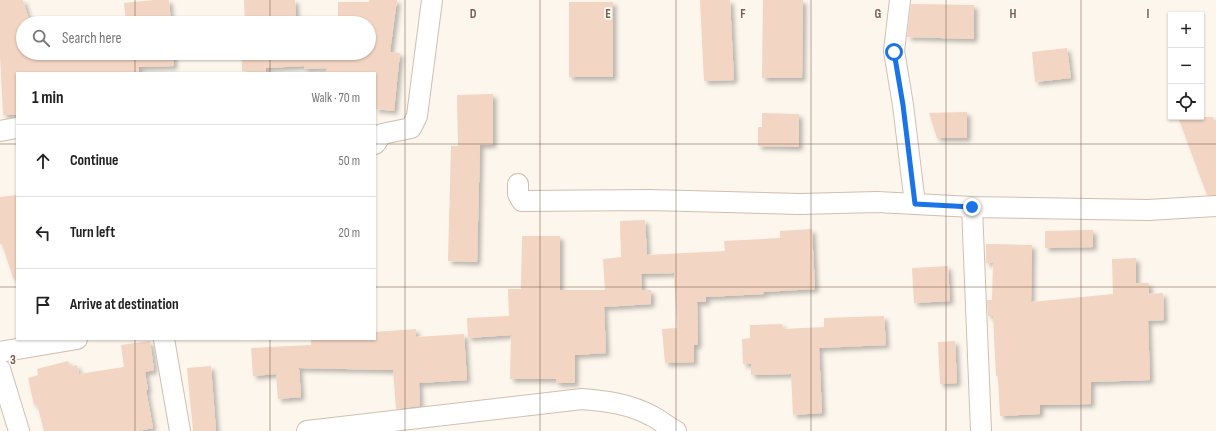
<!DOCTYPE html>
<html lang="en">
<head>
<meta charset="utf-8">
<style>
	body { margin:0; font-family:"Sofia Sans Condensed",sans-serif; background:#f2f2f2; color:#222 }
	.controls { position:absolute; right:12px; top:12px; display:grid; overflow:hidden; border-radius:0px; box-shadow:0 1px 3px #0004 }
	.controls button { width:36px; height:36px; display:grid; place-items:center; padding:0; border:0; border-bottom:1px solid #e0e0e0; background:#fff; color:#222; font:20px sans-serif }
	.stop { position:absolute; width:12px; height:12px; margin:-9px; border:3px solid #1a73e8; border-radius:50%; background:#fff }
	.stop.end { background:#1a73e8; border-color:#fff; box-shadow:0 1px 4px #0008 }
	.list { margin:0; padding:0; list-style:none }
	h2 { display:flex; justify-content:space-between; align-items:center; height:52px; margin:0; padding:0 16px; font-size:17px }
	h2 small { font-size:13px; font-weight:400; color:#767676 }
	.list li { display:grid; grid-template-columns:26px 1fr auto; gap:12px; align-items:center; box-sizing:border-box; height:72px; padding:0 16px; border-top:1px solid #e0e0e0 }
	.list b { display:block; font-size:15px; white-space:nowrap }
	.list em { font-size:13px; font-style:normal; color:#767676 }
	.icon { flex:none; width:22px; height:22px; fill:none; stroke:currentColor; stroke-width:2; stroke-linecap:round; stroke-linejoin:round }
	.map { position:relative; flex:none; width:1216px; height:431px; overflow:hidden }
	.search { position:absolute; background:#fff; box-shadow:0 1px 3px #0004; left:16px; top:16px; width:360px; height:44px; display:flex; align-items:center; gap:10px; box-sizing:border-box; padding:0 14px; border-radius:22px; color:#767676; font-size:15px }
	.panel { position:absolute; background:#fff; box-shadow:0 1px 3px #0004; left:16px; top:72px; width:360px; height:268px; border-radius:0px }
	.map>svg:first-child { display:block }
</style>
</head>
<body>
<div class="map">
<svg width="1216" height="431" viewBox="0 0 1216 431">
	<defs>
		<filter id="shadow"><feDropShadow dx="3.5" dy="3.5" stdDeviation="2" flood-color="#0004"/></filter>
	</defs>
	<rect width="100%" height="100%" fill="#fdf6ec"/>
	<path fill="#f3d5c3" filter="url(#shadow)" d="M0,0H23L30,23H23V53H173L174,66L139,67V73H17V115H3L0,55Z
		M154,0H169L171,23H126L124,3Z
		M244,0H295L296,16L338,17V2H369V0H397L390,52L400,53L394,111L375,109V73H326L327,68L304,69V66L266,68V72L242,71V54H247V53H369V23H245Z
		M700,0H730L734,80L704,81Z
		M763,0H803L802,78H762Z
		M569,2H613V77H569Z
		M911,4L974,5V39L907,37Z
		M1067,48L1071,78L1035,82L1032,52Z
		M493,94V144L480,145L477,262L448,261L451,146H458L457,95Z
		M967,112V138H937L929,113Z
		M762,113L799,114V147L758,146V127H762Z
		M1178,117H1213L1216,125V195H1207Z
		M17,195V278H13L2,244H0V197Z
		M645,220L647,255L725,251L724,241L780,238V231L812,229L815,289L763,292L764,294L706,297V302H697L698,345H694V362L665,363L662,329L677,328L674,273L641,274L642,290H651V304L604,307L606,353L575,355V383H556V379H510L511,335L468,338L467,318L509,316L508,289H521L522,236H560V290H605L603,259L621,257L620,221Z
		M1093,230V247L1045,248V231Z
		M986,244L1032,245L1031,302L1113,294L1112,259L1136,258V283H1149V294L1163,293L1164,320L1148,321L1150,380L1091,382V404L1040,405V414L1000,416L998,376H996L993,316H988L987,300H992L993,263H986Z
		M948,266L950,301L914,303L912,268Z
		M884,316L886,345L819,348L822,413L793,415L791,374L751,375V364H743L742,339L750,338V325L782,324L783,329L824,327V318Z
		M416,329V337L464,334L467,380L419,383L420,406L396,409L393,370L299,368L301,397L278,399L276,374L253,376L251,348L311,345V339H375V332Z
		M150,341L154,370L145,372L148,390H146L153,428L138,431H44L37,404L34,405L28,378L38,375L37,369L68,361L70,367L77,365L79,374L124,367L121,345Z
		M955,341L957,383L940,384L938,342Z
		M211,366L216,431H193L187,368Z"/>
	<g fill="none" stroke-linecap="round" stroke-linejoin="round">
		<g stroke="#d1beb0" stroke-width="22">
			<path id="minor" d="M900,0L894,51L903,105L915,204
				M0,131L17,128
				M375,144L382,134L411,128L417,116L432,0
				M518,184V194L522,201L649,200L800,204L877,202L972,207L1148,210L1216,206
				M972,207L981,431
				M164,339L180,431
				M0,352L77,339
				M0,369L19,431
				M307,431L582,399C607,401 630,404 652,416C660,420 668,427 676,431"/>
		</g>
		<use href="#minor" stroke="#fff" stroke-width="20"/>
	</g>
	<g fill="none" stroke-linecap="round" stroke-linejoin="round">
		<path stroke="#1a73e8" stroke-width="5" d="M894,52L903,105L915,204L972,207"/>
	</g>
	<path fill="none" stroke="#7a5c4d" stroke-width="1" stroke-opacity="0.55" d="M135,0V23M270,0V23M405,0V431M540,0V431M676,0V431M811,0V431M946,0V431M1081,0V431M135,53V73M270,53V73M0,144H17M375,144H1216M0,287H17M375,287H1216M135,339V431M270,339V431"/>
	<g font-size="13" text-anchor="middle" font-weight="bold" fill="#7a5c4d" stroke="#fffaf3" stroke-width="3.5" stroke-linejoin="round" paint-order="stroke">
		<text x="473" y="18">D</text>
		<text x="608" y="18">E</text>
		<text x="743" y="18">F</text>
		<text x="878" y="18">G</text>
		<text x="1013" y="18">H</text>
		<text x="1148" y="18">I</text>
		<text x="13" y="364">3</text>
	</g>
</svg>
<div class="controls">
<button>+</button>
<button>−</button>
<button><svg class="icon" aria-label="locate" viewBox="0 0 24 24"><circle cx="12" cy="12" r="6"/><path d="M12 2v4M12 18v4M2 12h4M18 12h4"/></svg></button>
</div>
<div class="stop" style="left:894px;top:52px"></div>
<div class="stop end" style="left:972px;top:207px"></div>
<div class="search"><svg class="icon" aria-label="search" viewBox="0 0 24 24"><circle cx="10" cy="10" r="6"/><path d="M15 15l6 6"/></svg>Search here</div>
<section class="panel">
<h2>1 min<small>Walk · 70 m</small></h2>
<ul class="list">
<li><svg class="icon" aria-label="ahead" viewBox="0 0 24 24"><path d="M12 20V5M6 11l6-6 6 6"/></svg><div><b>Continue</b></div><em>50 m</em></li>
<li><svg class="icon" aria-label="left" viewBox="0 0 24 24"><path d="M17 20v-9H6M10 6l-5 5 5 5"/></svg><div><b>Turn left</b></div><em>20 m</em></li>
<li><svg class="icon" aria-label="arrive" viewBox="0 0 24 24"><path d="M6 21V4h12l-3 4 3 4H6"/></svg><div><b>Arrive at destination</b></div></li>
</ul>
</section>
</div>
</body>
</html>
